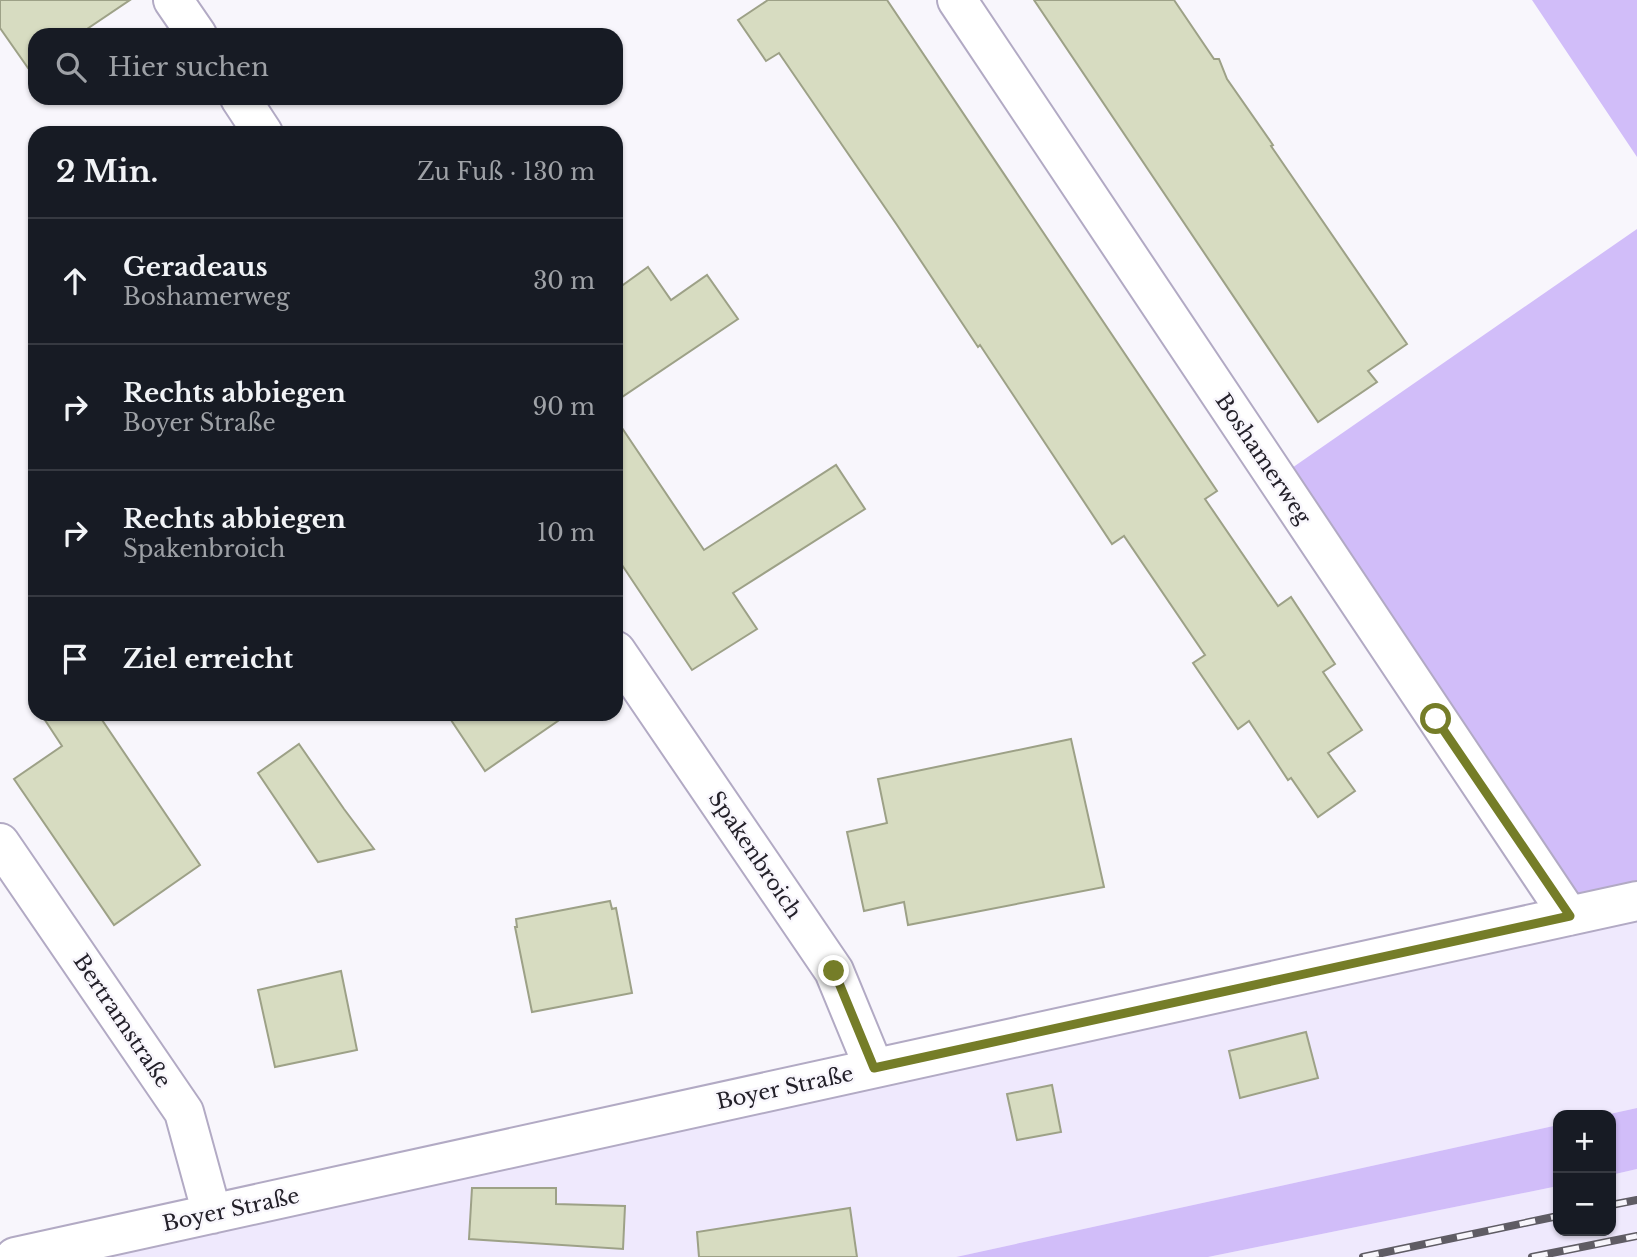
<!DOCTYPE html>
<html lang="de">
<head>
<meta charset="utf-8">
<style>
	body { margin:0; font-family:"Libre Baskerville",serif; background:#242831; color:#f1f3f6 }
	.controls { position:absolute; right:21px; bottom:21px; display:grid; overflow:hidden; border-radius:14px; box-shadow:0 2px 5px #0004 }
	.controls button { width:63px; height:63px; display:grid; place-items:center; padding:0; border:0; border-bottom:2px solid #363941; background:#171b24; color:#f1f3f6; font:35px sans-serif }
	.stop { position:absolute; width:21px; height:21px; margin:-16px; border:5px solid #757d28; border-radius:50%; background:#fff }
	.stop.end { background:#757d28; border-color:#fff; box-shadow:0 2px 7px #0008 }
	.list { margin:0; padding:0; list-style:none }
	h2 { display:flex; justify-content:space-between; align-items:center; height:91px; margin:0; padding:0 28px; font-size:30px }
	h2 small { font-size:23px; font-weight:400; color:#9ea1a6 }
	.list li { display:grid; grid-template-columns:46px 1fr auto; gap:21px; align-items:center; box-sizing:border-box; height:126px; padding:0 28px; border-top:2px solid #363941 }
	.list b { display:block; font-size:26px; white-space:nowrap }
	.list p { margin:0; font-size:23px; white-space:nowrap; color:#9ea1a6 }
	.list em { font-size:23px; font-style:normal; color:#9ea1a6 }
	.icon { flex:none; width:38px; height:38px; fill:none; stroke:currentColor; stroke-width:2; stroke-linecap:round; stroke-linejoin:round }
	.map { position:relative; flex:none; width:1637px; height:1257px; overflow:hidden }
	.search { position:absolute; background:#171b24; box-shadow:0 2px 5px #0004; left:28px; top:28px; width:595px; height:77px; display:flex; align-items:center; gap:18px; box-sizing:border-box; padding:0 24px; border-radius:21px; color:#9ea1a6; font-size:26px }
	.panel { position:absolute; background:#171b24; box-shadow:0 2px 5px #0004; left:28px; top:126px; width:595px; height:595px; border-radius:21px }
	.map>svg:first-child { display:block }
</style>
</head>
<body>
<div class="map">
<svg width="1637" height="1257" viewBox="0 0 1637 1257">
	<rect width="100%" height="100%" fill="#f8f6fc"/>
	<path fill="#efe9fd" d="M1637,903V1108L1605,1115H1558V1125L956,1257H15Z
		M1637,1169V1257H1208L1558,1186V1231H1611V1175Z"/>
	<path fill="#d1bdf9" d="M1532,0H1637V157Z
		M1637,229V897L1569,916L1276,479Z
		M1637,1108V1169L1611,1175V1115H1605Z
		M1558,1125V1186L1208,1257H956Z"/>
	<path fill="#d7dcc1" stroke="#9da187" stroke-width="2" d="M0,0H130L78,35H35V64L28,68L0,28Z
		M768,0H887L1217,491L1205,499L1278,606L1291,597L1335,664L1323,672L1362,730L1328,753L1355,791L1318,817L1291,778L1288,780L1249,721L1238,729L1193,663L1205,655L1124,536L1112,544L980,345L978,347L897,225L779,53L766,61L738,20Z
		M1034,0H1174L1214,59H1219L1227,79L1273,145L1271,146L1407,344L1368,371L1377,382L1318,422Z
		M648,267L671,300L707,275L738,319L616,401V290Z
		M616,419L704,550L836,465L865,509L733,593L757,629L692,670L616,556Z
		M41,714H98L200,865L114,925L14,779L62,746Z
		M447,714H568L485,771Z
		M1071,739L1104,887L908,925L904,902L864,911L847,832L887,823L878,779Z
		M299,744L344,809L374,849L318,862L258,773Z
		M610,901L612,909L616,908L632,993L532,1012L515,927H517L516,919Z
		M341,971L357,1050L275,1067L258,990Z
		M1306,1032L1318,1078L1240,1098L1229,1051Z
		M1052,1085L1061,1132L1017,1140L1007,1094Z
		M472,1188H556V1204L625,1206L623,1249L469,1239Z
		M850,1208L857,1257H699L697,1232Z"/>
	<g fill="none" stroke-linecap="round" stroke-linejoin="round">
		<g stroke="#b2aac4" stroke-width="42">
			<path id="minor" d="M173,0L197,35
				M957,0L1569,916
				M240,98L263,133
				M616,651L834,971L874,1068
				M0,843L184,1112L212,1214
				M15,1257L1637,901"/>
		</g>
		<use href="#minor" stroke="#fff" stroke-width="38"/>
		<g stroke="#5f5c64" stroke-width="8">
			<path id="rail" d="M1611,1205L1637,1200
				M1363,1257L1558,1216
				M1532,1257L1637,1236"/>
		</g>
		<use href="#rail" stroke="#f8f6fc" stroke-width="5" stroke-dasharray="16" stroke-linecap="butt"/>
	</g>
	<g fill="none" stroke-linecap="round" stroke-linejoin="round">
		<path stroke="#757d28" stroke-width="9" d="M834,971L874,1068L1570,916L1436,719"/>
	</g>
	<g text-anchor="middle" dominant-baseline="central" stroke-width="5" stroke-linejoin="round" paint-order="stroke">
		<g font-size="21" fill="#232029" stroke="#f8f6fc">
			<text transform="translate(1263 459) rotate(56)">Boshamerweg</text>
			<text transform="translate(755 855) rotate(56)">Spakenbroich</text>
			<text transform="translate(122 1021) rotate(56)">Bertramstraße</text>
			<text transform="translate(785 1088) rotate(-12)">Boyer Straße</text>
			<text transform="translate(231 1210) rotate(-12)">Boyer Straße</text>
		</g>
	</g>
</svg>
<div class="controls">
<button>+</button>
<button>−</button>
</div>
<div class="stop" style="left:1436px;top:719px"></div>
<div class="stop end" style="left:834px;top:971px"></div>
<div class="search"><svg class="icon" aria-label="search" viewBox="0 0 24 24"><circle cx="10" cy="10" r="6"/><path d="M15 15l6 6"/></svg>Hier suchen</div>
<section class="panel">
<h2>2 Min.<small>Zu Fuß · 130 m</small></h2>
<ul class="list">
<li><svg class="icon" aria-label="ahead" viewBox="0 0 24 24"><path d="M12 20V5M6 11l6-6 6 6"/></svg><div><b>Geradeaus</b><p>Boshamerweg</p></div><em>30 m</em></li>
<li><svg class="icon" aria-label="right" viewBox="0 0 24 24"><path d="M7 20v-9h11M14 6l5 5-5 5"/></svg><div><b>Rechts abbiegen</b><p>Boyer Straße</p></div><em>90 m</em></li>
<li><svg class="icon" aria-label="right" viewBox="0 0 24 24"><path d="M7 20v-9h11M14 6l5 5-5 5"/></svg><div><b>Rechts abbiegen</b><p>Spakenbroich</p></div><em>10 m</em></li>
<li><svg class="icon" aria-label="arrive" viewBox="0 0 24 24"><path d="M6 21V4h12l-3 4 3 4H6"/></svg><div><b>Ziel erreicht</b></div></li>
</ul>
</section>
</div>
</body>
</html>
